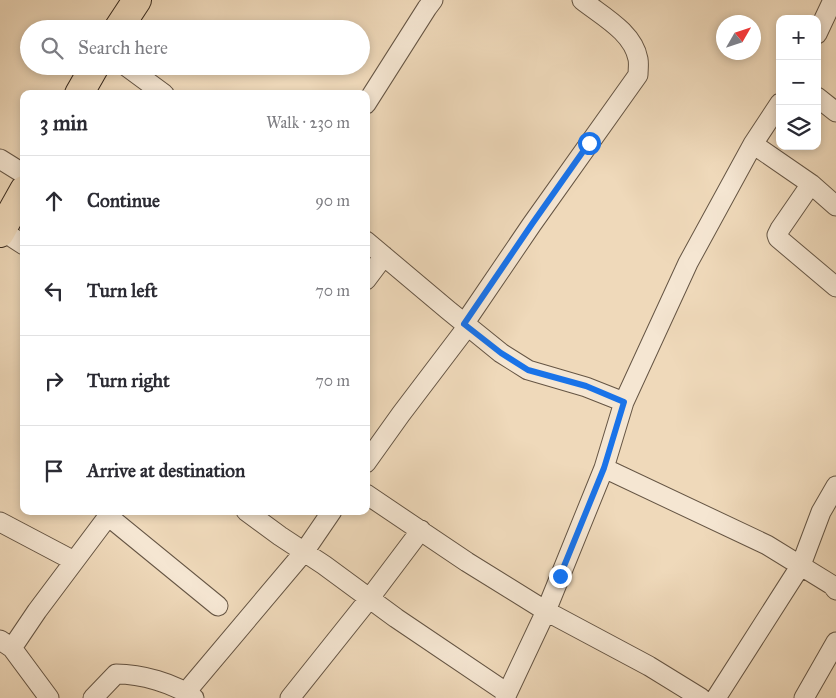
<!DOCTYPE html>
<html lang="en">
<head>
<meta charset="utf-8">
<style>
	body { margin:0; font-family:"IM FELL Great Primer",serif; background:#f7f7f7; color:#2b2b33 }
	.controls { position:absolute; right:15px; top:15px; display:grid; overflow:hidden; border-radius:10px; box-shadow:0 2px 8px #0003 }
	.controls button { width:45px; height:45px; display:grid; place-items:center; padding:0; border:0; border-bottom:1px solid #e1e1e2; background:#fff; color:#2b2b33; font:25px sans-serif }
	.compass { position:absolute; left:716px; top:15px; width:45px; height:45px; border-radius:50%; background:#fff; box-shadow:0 2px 8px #0003; rotate:51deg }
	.stop { position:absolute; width:15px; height:15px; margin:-11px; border:4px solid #1a73e8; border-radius:50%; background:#fff }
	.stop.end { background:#1a73e8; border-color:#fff; box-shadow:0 1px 5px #0008 }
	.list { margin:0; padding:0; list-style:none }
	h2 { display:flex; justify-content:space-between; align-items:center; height:65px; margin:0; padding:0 20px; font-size:21px }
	h2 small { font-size:16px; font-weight:400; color:#7c7c81 }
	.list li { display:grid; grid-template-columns:32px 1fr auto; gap:15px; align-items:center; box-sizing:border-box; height:90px; padding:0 20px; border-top:1px solid #e1e1e2 }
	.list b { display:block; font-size:19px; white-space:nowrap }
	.list em { font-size:16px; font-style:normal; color:#7c7c81 }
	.icon { flex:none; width:28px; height:28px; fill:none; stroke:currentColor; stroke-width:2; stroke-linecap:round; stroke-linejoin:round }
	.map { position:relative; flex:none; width:836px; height:698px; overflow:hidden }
	.search { position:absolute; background:#fff; box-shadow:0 2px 8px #0003; left:20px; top:20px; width:350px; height:55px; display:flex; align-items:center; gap:12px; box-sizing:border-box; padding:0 18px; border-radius:28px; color:#7c7c81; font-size:19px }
	.panel { position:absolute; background:#fff; box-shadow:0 2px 8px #0003; left:20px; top:90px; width:350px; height:425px; border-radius:10px }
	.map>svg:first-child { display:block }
</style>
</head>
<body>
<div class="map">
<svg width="836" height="698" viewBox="0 0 836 698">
	<rect width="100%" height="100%" fill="#efd9ba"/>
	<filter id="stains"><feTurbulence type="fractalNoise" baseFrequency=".004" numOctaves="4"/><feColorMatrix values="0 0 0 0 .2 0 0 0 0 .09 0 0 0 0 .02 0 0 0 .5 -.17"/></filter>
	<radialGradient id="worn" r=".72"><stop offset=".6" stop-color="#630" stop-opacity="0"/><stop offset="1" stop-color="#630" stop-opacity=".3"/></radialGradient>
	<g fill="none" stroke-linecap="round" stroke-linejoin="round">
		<g stroke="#655544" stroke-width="21">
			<path id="street" d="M817,34L833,0
				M126,66L164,94
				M817,97L836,112
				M366,104L427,8L433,0
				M753,144L811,184L836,206
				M0,159L24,174
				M811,184L780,229L777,235L778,238L836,287
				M1,230L24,245
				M366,241L448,310L501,353L528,370L586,387L624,402
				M366,280L384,256
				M464,324L532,224L638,75C638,70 639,64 638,59C633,32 602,16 582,0
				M366,463L401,414L467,327
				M604,468L767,545L832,585L836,590
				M366,494L467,562L546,611L649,666L701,698
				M246,511L280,536L324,565L396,618L507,693
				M108,516L218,606
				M0,522L74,561
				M0,640L12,648L49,698
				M12,648L37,611L112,511
				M186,692L304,552L332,511
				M93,698L116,674C141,674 174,683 194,698
				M290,698L369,599L421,530
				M505,698L546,611L604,468L624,402L688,263L753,144L780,103
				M716,698L801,565L821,512L836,486
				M804,698L836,642"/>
		</g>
		<g stroke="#37291d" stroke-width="30">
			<path id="primary" d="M118,29L137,0
				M79,94L95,66
				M0,233L24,190"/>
		</g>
		<use href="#street" stroke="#f5e6d2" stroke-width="19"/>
		<use href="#primary" stroke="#efd9ba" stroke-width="28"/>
	</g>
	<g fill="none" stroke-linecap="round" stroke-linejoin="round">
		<path stroke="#1a73e8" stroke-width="6" d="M560,576L604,468L624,402L586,386L528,370L501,353L464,324L532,224L589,143"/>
	</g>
	<rect width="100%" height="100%" filter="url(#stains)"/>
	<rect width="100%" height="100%" fill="url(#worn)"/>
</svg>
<div class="controls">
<button>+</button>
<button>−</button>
<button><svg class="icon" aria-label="layers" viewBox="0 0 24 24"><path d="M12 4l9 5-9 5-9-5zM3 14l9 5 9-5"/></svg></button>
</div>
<svg class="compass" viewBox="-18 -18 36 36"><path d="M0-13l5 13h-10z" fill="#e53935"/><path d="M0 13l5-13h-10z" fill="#7c7c81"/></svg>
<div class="stop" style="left:589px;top:143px"></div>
<div class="stop end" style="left:560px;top:576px"></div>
<div class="search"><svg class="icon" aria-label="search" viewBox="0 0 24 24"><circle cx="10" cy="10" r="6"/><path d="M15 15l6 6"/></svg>Search here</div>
<section class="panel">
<h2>3 min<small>Walk · 230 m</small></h2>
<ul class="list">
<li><svg class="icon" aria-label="ahead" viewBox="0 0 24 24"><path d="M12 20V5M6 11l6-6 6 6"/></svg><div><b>Continue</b></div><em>90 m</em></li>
<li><svg class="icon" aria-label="left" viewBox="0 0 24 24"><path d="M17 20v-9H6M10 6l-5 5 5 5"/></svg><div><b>Turn left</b></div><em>70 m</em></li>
<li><svg class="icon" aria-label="right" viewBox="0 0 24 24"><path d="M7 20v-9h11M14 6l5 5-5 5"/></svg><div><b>Turn right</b></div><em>70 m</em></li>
<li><svg class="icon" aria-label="arrive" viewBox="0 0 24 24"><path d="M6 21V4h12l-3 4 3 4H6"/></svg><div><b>Arrive at destination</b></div></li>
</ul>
</section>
</div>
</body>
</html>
